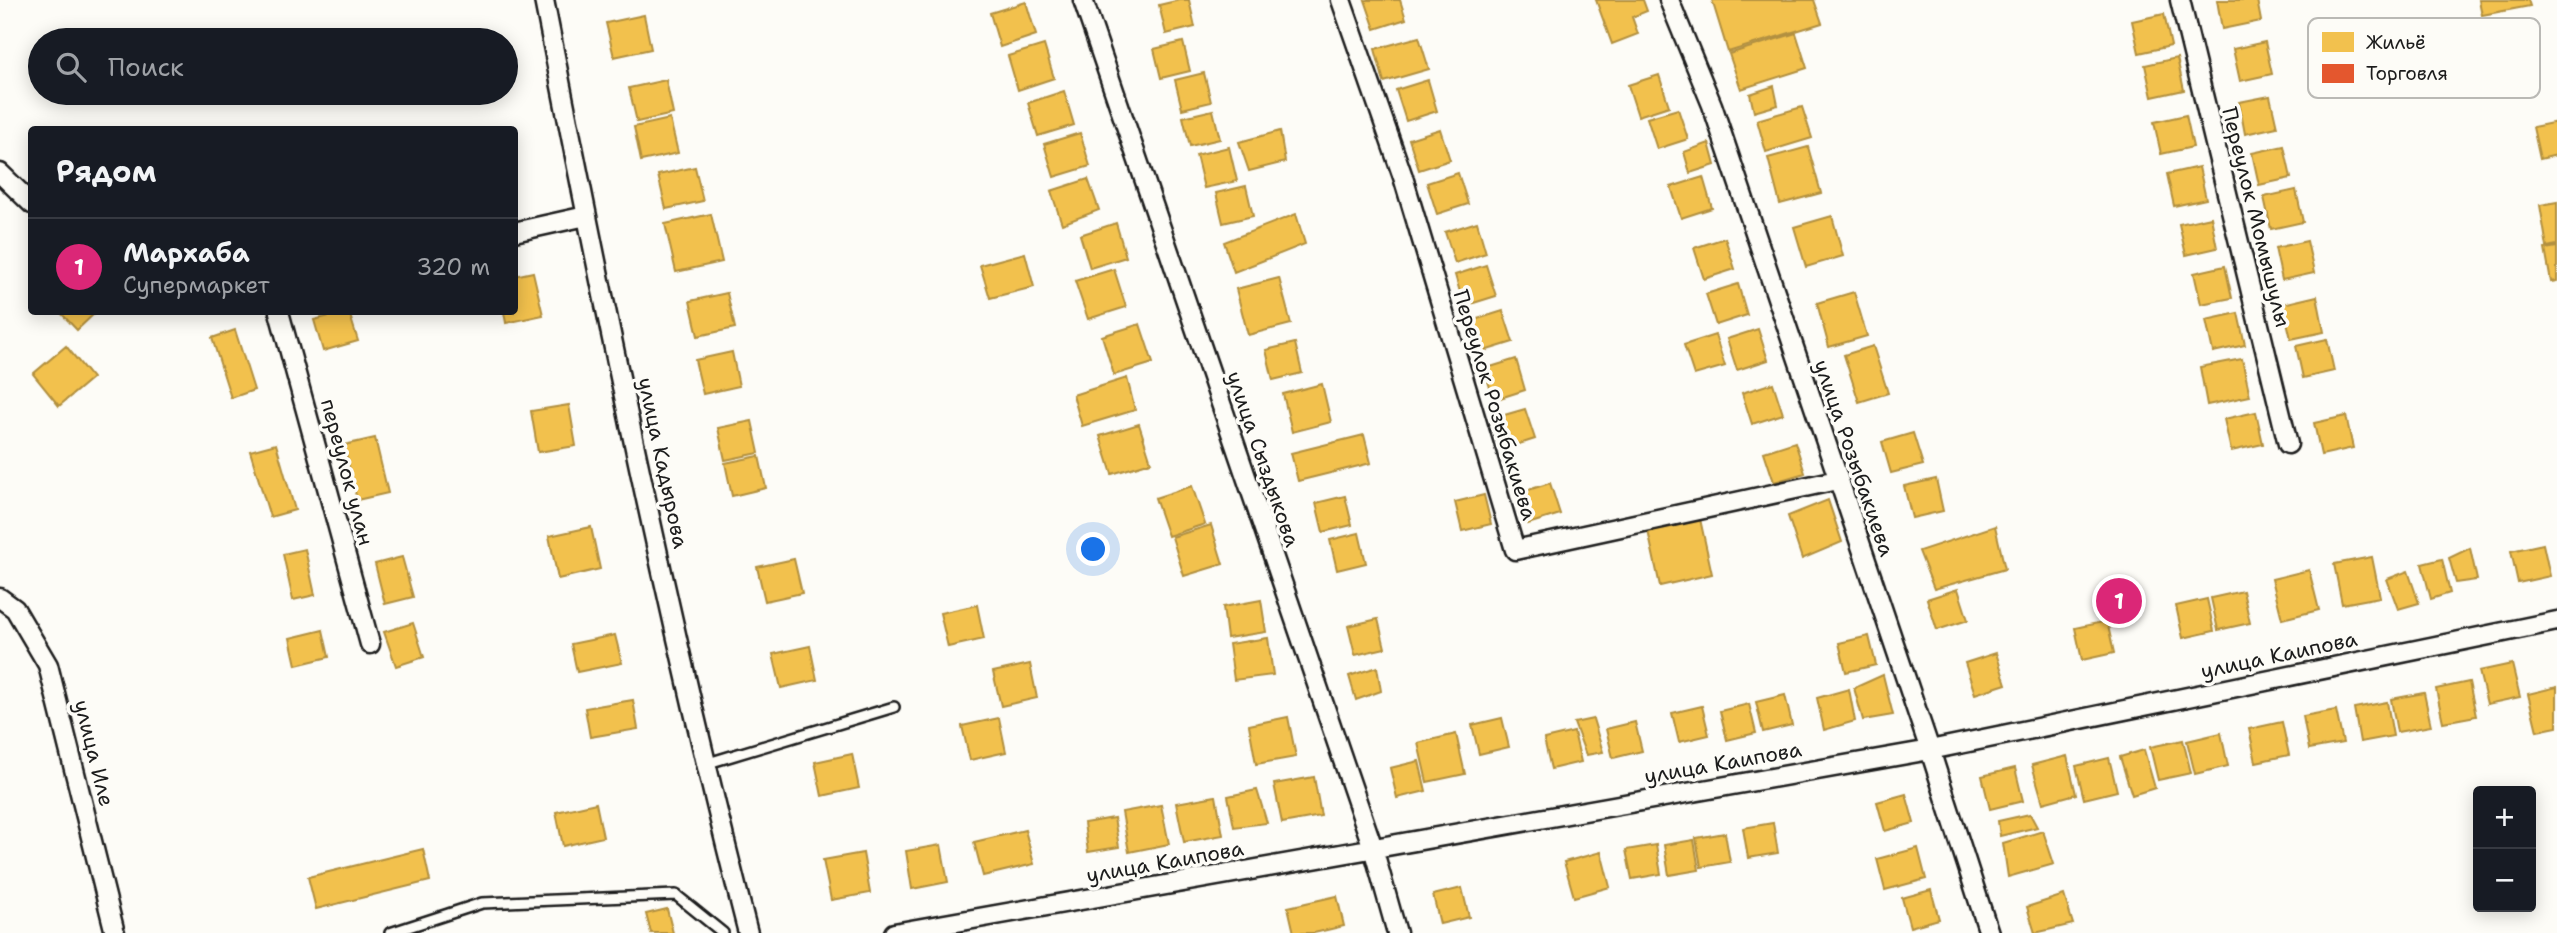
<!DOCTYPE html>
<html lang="ru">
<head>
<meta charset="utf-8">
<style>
	body { margin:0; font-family:"Shantell Sans",sans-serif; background:#242831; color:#f1f3f6 }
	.controls { position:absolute; right:21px; bottom:21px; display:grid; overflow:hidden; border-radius:7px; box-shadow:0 4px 18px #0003 }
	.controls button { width:63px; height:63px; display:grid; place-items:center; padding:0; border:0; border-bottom:2px solid #363941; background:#171b24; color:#f1f3f6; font:35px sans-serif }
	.you { position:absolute; left:1094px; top:550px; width:24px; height:24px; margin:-18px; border:5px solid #fff; border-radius:50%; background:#1a73e8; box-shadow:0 0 0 10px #1a73e833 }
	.badge { display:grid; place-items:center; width:46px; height:46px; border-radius:50%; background:#db2777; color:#fff; font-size:23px; font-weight:700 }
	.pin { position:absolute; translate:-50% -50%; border:4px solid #fff; box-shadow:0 2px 7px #0006 }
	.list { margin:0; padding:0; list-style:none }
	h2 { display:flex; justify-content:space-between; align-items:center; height:91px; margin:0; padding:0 28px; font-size:30px }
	h2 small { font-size:23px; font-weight:400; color:#9ea1a6 }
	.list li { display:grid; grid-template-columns:46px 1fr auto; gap:21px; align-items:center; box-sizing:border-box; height:98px; padding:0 28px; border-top:2px solid #363941 }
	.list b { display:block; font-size:26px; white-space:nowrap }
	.list p { margin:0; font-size:23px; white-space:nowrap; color:#9ea1a6 }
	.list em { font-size:23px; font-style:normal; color:#9ea1a6 }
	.icon { flex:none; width:38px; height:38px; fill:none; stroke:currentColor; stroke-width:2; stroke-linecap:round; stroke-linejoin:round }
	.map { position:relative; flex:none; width:2557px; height:933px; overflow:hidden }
	.search { position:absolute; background:#171b24; box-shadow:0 4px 18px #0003; left:28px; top:28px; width:490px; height:77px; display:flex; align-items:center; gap:18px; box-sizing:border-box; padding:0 24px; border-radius:38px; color:#9ea1a6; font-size:26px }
	.panel { position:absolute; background:#171b24; box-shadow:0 4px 18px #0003; left:28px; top:126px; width:490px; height:189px; border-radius:7px }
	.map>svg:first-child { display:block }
</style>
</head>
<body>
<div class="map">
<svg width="2557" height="933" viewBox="0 0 2557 933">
	<rect width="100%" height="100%" fill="#fdfcf7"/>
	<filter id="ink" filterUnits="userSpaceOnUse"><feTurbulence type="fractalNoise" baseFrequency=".0143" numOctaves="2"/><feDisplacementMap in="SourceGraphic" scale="14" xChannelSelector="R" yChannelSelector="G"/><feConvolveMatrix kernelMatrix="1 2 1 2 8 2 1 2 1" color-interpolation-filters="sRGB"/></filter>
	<g filter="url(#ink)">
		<path fill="#f2c14e" stroke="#b2903f" stroke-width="2" d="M1180,0H1189L1195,27L1166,34L1159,5Z
			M1365,0H1400L1406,19L1375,29Z
			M1596,0H1643L1647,11L1632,17L1638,34L1612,44Z
			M1712,0H1814L1822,23L1728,52Z
			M2217,0H2257L2261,21L2222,29Z
			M2479,0H2528L2530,6L2482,15Z
			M1026,2L1036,35L1000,47L990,13Z
			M2164,14L2171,46L2139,53L2132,21Z
			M644,15L651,49L614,57L606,23Z
			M1796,33L1807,68L1741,89L1729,54Z
			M1419,37L1429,69L1384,82L1375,49Z
			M1183,42L1190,71L1161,78L1154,49Z
			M2265,42L2272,74L2240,81L2233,49Z
			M1044,45L1054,78L1018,90L1008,56Z
			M2177,58L2184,90L2152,97L2145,65Z
			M1204,73L1211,102L1182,109L1175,80Z
			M1659,75L1669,106L1638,116L1628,85Z
			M666,80L673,114L637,122L629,88Z
			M1428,80L1437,111L1406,121L1396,90Z
			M1774,86L1778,105L1754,112L1750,94Z
			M1064,91L1074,125L1038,136L1028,103Z
			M2270,96L2277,127L2245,134L2239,102Z
			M1802,107L1812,138L1766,152L1757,120Z
			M1678,109L1688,139L1657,149L1647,118Z
			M1213,110L1220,139L1190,146L1183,117Z
			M2186,115L2193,147L2161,154L2154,122Z
			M670,119L678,153L641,161L634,127Z
			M2557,122V155L2540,159L2533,127Z
			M1440,129L1450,160L1419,170L1409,139Z
			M1280,131L1285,162L1249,171L1239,142Z
			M1080,133L1090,166L1054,177L1044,144Z
			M1709,143L1715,165L1690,173L1684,152Z
			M2284,146L2291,178L2259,185L2252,153Z
			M1229,147L1237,181L1204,188L1196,155Z
			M1808,147L1821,193L1780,204L1768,158Z
			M695,167L703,201L666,209L658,175Z
			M2199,167L2206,199L2174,206L2167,174Z
			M1458,173L1468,204L1437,214L1427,183Z
			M1703,177L1712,208L1681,218L1671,187Z
			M1088,179L1099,210L1062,224L1051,191Z
			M1246,186L1253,216L1223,223L1216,193Z
			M2296,190L2303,222L2271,229L2264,197Z
			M2557,202V245L2547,247L2540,205Z
			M711,214L722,262L676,272L665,224Z
			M1296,214L1305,244L1234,272L1224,242Z
			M1832,216L1843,256L1806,267L1794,227Z
			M2211,217L2217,248L2186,255L2179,224Z
			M1477,222L1486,253L1455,263L1445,232Z
			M1116,223L1126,257L1090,268L1080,235Z
			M1725,238L1735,269L1704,279L1694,248Z
			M2307,241L2314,273L2282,280L2275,248Z
			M2557,247V281L2551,282L2545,249Z
			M1025,253L1034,287L990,298L980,265Z
			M1486,265L1496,296L1464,306L1455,275Z
			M2225,266L2232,298L2201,304L2194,273Z
			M1114,269L1126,307L1088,319L1075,281Z
			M533,272L543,315L506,323L504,312H514V276Z
			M1279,278L1291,324L1248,335L1236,289Z
			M1738,284L1747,315L1716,325L1706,294Z
			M1854,292L1867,336L1829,347L1817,303Z
			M727,293L735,328L698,336L690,301Z
			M2317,296L2324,332L2291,339L2283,304Z
			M1503,311L1513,342L1481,352L1471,321Z
			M60,312H96L77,330Z
			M345,312H349L358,341L323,351L314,320Z
			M2238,313L2245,345L2213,352L2206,320Z
			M1140,324L1153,363L1114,375L1102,336Z
			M1758,329L1768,360L1737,370L1727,339Z
			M235,330L254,390L231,398L212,338Z
			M1715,335L1725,366L1694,375L1684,345Z
			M2327,339L2334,371L2303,378L2296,346Z
			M1295,343L1302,373L1273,380L1266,350Z
			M66,346L92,378L59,406L33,374Z
			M1873,346L1888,393L1859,402L1844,355Z
			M732,352L739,386L703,394L695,360Z
			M1516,359L1525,390L1494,400L1484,369Z
			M2242,359L2250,396L2207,405L2200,367Z
			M1127,378L1135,410L1082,426L1073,395Z
			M1773,383L1783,414L1752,424L1742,393Z
			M1322,384L1331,422L1292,432L1283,394Z
			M569,405L576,446L538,452L531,411Z
			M1525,409L1535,439L1504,449L1494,418Z
			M2256,412L2263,444L2231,451L2224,419Z
			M2346,416L2353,448L2321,455L2314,423Z
			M752,421L759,453L725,460L718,428Z
			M1139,424L1151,462L1112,474L1100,436Z
			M1913,433L1923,465L1891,473L1882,442Z
			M1364,435L1371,463L1298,481L1291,453Z
			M375,438L388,493L357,500L344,445Z
			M1795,442L1805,473L1774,482L1764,452Z
			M276,444L295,510L270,517L250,451Z
			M759,456L766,488L732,496L725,463Z
			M1936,479L1943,511L1912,518L1904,486Z
			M1550,483L1560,514L1528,524L1519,493Z
			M1192,486L1205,524L1168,536L1155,498Z
			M1484,495L1491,524L1462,531L1455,502Z
			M1345,496L1352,525L1323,532L1316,503Z
			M1828,500L1842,542L1802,559L1788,516Z
			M1700,519L1712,574L1660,586L1648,531Z
			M1211,525L1223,564L1184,576L1172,537Z
			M1995,526L2005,569L1934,589L1919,551Z
			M591,527L600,569L558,579L549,536Z
			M1359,533L1366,563L1337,570L1330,540Z
			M2543,544L2550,576L2518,583L2511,551Z
			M2470,548L2477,580L2456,583L2449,558Z
			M305,549L315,595L293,600L283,554Z
			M402,557L413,597L385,604L375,564Z
			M2372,557L2380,597L2342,604L2334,564Z
			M794,559L802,593L765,601L757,567Z
			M2442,559L2450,593L2431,599L2422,564Z
			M2309,570L2319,610L2282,619L2272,579Z
			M2408,571L2419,603L2398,609L2387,579Z
			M1958,589L1968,620L1937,630L1927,599Z
			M2243,591L2250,623L2218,630L2211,598Z
			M2207,599L2214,631L2183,638L2176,606Z
			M1261,600L1266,632L1227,638L1223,607Z
			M977,605L984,639L948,647L940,613Z
			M1378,619L1385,648L1355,655L1348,626Z
			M2107,621L2114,653L2082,660L2075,628Z
			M413,623L424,657L396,666L384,632Z
			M323,630L329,657L296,665L290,638Z
			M615,635L622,663L577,672L571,644Z
			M1869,636L1876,665L1846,672L1839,643Z
			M1268,638L1273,675L1234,680L1229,644Z
			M810,646L817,680L781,688L773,654Z
			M1996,653L2006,684L1975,694L1965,663Z
			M1030,664L1037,698L1001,706L993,672Z
			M2512,664L2520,697L2487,704L2479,671Z
			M1377,667L1381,691L1356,700L1349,676Z
			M1883,675L1893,715L1863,720L1854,688Z
			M2469,682L2476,716L2443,722L2436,689Z
			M2557,687V727L2537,731L2528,694Z
			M1849,689L1855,721L1824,730L1817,698Z
			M2424,693L2431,726L2397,732L2391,699Z
			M1785,695L1792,725L1763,732L1756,702Z
			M633,700L638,729L590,737L585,708Z
			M2387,702L2393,736L2360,742L2354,708Z
			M1749,704L1756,733L1727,740L1720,711Z
			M1702,706L1709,735L1679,742L1672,713Z
			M2336,710L2343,743L2309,749L2303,716Z
			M1288,717L1296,757L1256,764L1249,725Z
			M999,718L1006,752L970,760L962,726Z
			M1502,718L1509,747L1479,754L1472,725Z
			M1593,719L1603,752L1586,755L1574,723Z
			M1635,722L1642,751L1613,758L1606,729Z
			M2282,722L2289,755L2256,762L2249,729Z
			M1574,732L1581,762L1551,769L1544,739Z
			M2221,733L2228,766L2195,774L2187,741Z
			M1456,734L1465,774L1427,782L1418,743Z
			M2183,740L2191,773L2158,780L2150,747Z
			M2144,750L2155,788L2132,795L2120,757Z
			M852,754L859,788L822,796L815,762Z
			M2067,756L2076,794L2043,803L2032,765Z
			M2109,758L2117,791L2084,799L2076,766Z
			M1419,761L1426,791L1397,798L1390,768Z
			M2015,768L2023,801L1990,809L1982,776Z
			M1314,777L1321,816L1282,823L1274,784Z
			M1257,790L1267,823L1234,827L1228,796Z
			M1906,794L1914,823L1885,831L1877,802Z
			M1216,796L1223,835L1184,842L1176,803Z
			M596,803L603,837L563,846L556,812Z
			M1161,805L1169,844L1129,852L1122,812Z
			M2030,814L2037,827L2000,836L1998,821Z
			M1114,818L1119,847L1088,852L1084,823Z
			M1773,823L1778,853L1748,858L1743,828Z
			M1025,830L1034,864L983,876L974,842Z
			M2043,831L2054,864L2008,877L2003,843Z
			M1725,833L1730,862L1701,867L1696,838Z
			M1694,840L1699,870L1669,875L1664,845Z
			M941,845L948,882L912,889L906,851Z
			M1656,845L1661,874L1632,879L1626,850Z
			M1918,848L1926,879L1885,890L1877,859Z
			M423,849L430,881L316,909L308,877Z
			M1601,852L1610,887L1574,897L1564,862Z
			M863,853L870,893L831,900L823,860Z
			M1462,888L1469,917L1440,924L1433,895Z
			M1931,890L1939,919L1910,927L1902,898Z
			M2064,895L2073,924L2035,933L2027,907Z
			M1337,896L1344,926L1314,933H1294L1288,907Z
			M667,909L673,933H651L646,914Z"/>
		<path fill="#e4572e" stroke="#a84529" stroke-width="2" d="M2128,587L2133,609L2113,617L2103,593Z"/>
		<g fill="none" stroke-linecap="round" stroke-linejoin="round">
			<g stroke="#1c1c1c" stroke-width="14">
				<path id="service" d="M705,764L894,707
					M390,933L482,903L676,895L723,933"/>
			</g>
			<g stroke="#1c1c1c" stroke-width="23">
				<path id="minor" d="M544,0C605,312 669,625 748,933
					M1083,0L1373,848L1397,933
					M1341,0L1403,177L1515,550L1837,480
					M1669,0L1712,105L1930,750L1989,933
					M2180,0L2288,444
					M0,173L32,204
					M514,232L586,216
					M279,312L370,644
					M0,598L15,609L48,665L115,933
					M894,933L1930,750L2557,621"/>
			</g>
			<use href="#service" stroke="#fdfcf7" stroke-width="9"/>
			<use href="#minor" stroke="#fdfcf7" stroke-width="18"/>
		</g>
	</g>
	<g text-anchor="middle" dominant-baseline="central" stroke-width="7" stroke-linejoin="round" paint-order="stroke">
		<g font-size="21" fill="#1c1c1c" stroke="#fdfcf7">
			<text transform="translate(2256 217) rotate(76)">Переулок Момышулы</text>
			<text transform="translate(1495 405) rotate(73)">Переулок Розыбакиева</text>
			<text transform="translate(1854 458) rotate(71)">улица Розыбакиева</text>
			<text transform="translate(1263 459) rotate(71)">улица Сыздыкова</text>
			<text transform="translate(663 463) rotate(78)">улица Кадырова</text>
			<text transform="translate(347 472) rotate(75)">переулок улан</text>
			<text transform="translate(2279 655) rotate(-12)">улица Каипова</text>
			<text transform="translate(94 753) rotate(76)">улица Иле</text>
			<text transform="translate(1723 763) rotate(-10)">улица Каипова</text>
			<text transform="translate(1165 862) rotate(-10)">улица Каипова</text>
		</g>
	</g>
	<rect x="2308" y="18" width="232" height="80" rx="10" fill="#fdfcf7" stroke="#bab9b5" stroke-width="2"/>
	<rect x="2322" y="32" width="32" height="20" fill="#f2c14e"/>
	<rect x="2322" y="64" width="32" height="19" fill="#e4572e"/>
	<g font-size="19" fill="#1c1c1c">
		<text x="2366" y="49">Жильё</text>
		<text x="2366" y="80">Торговля</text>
	</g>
</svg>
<div class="controls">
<button>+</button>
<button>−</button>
</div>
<div class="you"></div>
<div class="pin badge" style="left:2119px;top:601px">1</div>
<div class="search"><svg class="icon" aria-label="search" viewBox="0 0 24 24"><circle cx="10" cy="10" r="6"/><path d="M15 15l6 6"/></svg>Поиск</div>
<section class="panel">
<h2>Рядом<small></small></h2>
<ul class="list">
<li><span class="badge">1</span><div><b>Мархаба</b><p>Супермаркет</p></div><em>320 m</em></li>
</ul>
</section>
</div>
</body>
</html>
